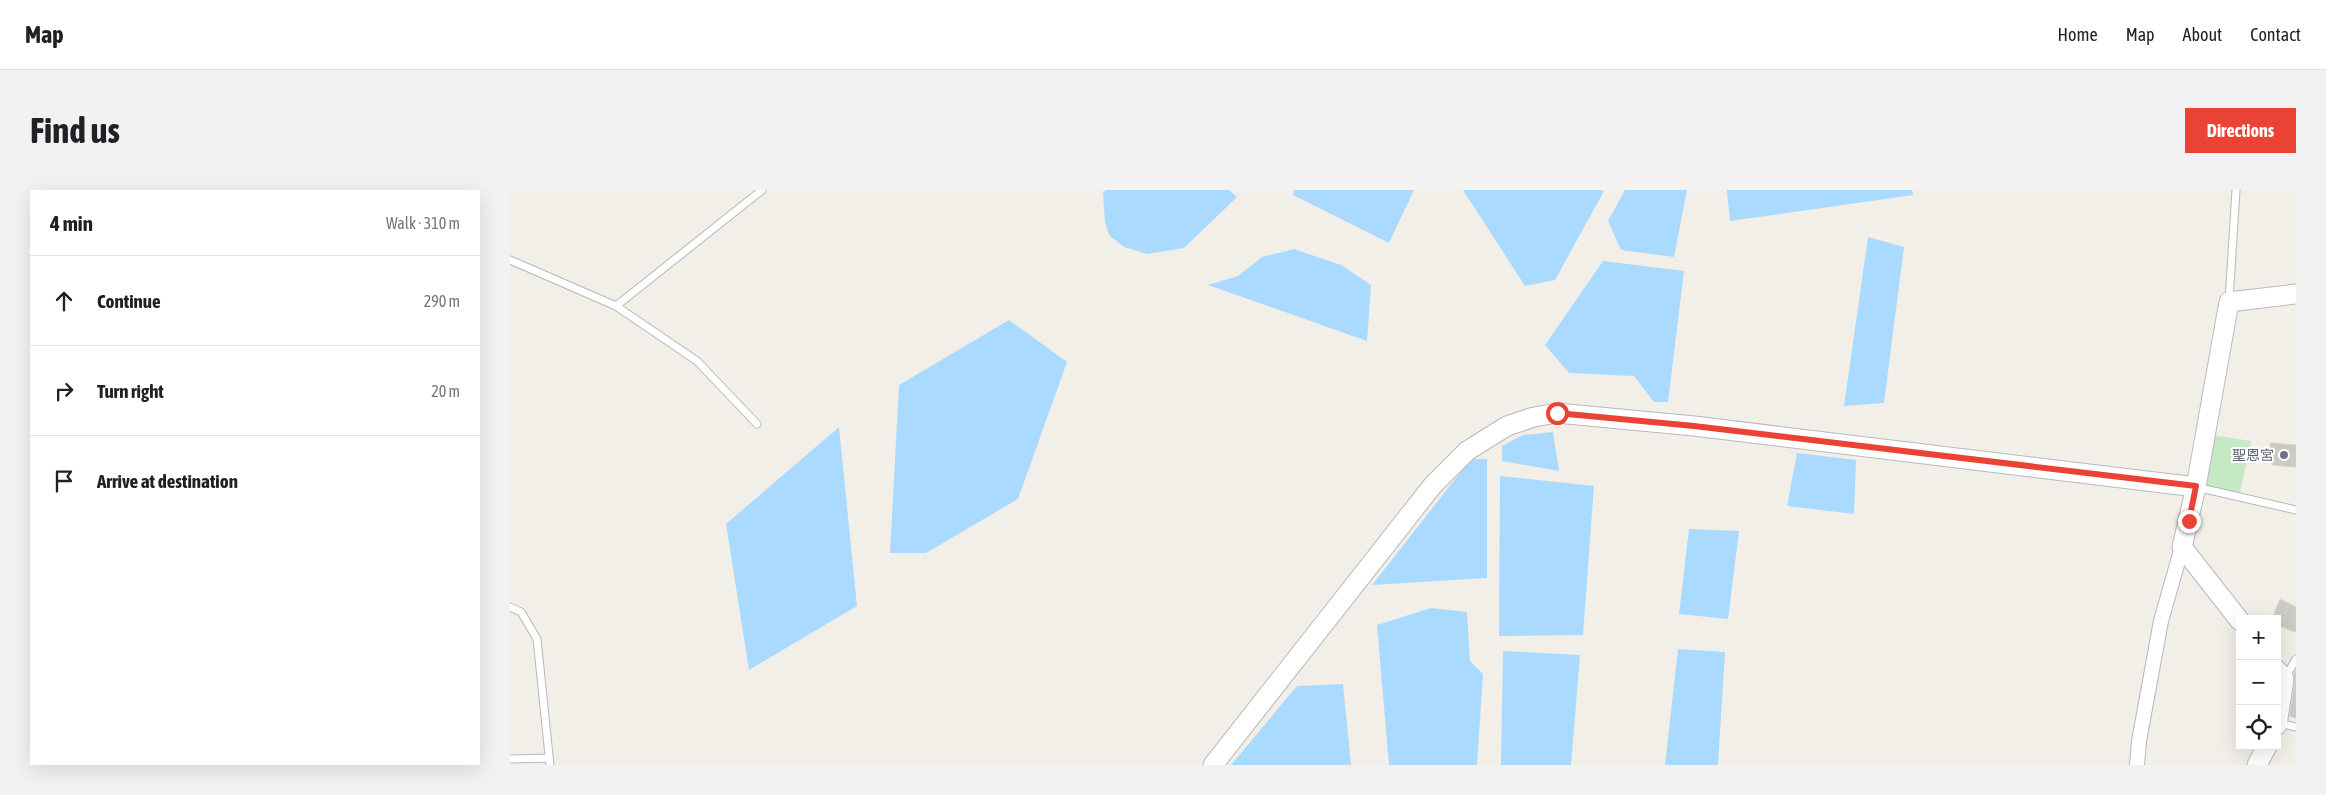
<!DOCTYPE html>
<html lang="en">
<head>
<meta charset="utf-8">
<style>
	body { margin:0; font-family:"Asap Condensed","Noto Sans TC",sans-serif; background:#f2f2f2; color:#202124 }
	.controls { position:absolute; right:15px; bottom:15px; display:grid; overflow:hidden; border-radius:0px; box-shadow:0 5px 20px #0002 }
	.controls button { width:45px; height:45px; display:grid; place-items:center; padding:0; border:0; border-bottom:1px solid #e0e0e0; background:#fff; color:#202124; font:25px sans-serif }
	.stop { position:absolute; width:15px; height:15px; margin:-11px; border:4px solid #ea4335; border-radius:50%; background:#fff }
	.stop.end { background:#ea4335; border-color:#fff; box-shadow:0 1px 5px #0008 }
	.list { margin:0; padding:0; list-style:none }
	h2 { display:flex; justify-content:space-between; align-items:center; height:65px; margin:0; padding:0 20px; font-size:21px }
	h2 small { font-size:16px; font-weight:400; color:#757577 }
	.list li { display:grid; grid-template-columns:32px 1fr auto; gap:15px; align-items:center; box-sizing:border-box; height:90px; padding:0 20px; border-top:1px solid #e0e0e0 }
	.list b { display:block; font-size:19px; white-space:nowrap }
	.list em { font-size:16px; font-style:normal; color:#757577 }
	.icon { flex:none; width:28px; height:28px; fill:none; stroke:currentColor; stroke-width:2; stroke-linecap:round; stroke-linejoin:round }
	.map { position:relative; flex:none; width:1786px; height:575px; overflow:hidden; border-radius:0px }
	header { display:flex; align-items:center; gap:30px; box-sizing:border-box; height:70px; padding:0 25px; background:#fff; border-bottom:1px solid #e0e0e0 }
	header strong { font-size:24px }
	nav { display:flex; gap:28px; margin-inline-start:auto; font-size:18px }
	.intro { display:flex; align-items:center; justify-content:space-between; box-sizing:border-box; height:120px; padding:0 30px }
	h1 { margin:0; font-size:35px }
	.button { padding:12px 22px; border-radius:0px; background:#ea4335; color:#fff; font-size:18px; font-weight:700 }
	main { display:flex; gap:30px; padding:0 30px }
	aside { flex:1; background:#fff; border-radius:0px; box-shadow:0 5px 20px #0002 }
	.map>svg:first-child { display:block }
</style>
</head>
<body>
<header>
<strong>Map</strong>
<nav><a>Home</a><a>Map</a><a>About</a><a>Contact</a></nav>
</header>
<div class="intro"><h1>Find us</h1><a class="button">Directions</a></div>
<main>
<aside>
<h2>4 min<small>Walk · 310 m</small></h2>
<ul class="list">
<li><svg class="icon" aria-label="ahead" viewBox="0 0 24 24"><path d="M12 20V5M6 11l6-6 6 6"/></svg><div><b>Continue</b></div><em>290 m</em></li>
<li><svg class="icon" aria-label="right" viewBox="0 0 24 24"><path d="M7 20v-9h11M14 6l5 5-5 5"/></svg><div><b>Turn right</b></div><em>20 m</em></li>
<li><svg class="icon" aria-label="arrive" viewBox="0 0 24 24"><path d="M6 21V4h12l-3 4 3 4H6"/></svg><div><b>Arrive at destination</b></div></li>
</ul>
</aside>
<div class="map">
<svg width="1786" height="575" viewBox="0 0 1786 575">
	<rect width="100%" height="100%" fill="#f1efe8"/>
	<path fill="#c5e8c5" d="M1695,244L1741,251L1729,307L1686,297Z"/>
	<path fill="#aadaff" d="M596,0H719L727,7L674,58L637,64L614,57L599,45L595,32L593,2Z
		M784,0H904L879,53L783,5Z
		M953,0H1090L1094,1L1045,90L1015,96Z
		M1115,0H1177L1164,67L1111,60L1098,31Z
		M1217,0H1402L1403,5L1220,31Z
		M1358,47L1394,57L1374,213L1334,216Z
		M784,59L831,75L861,95L857,151L698,95L728,86L752,67Z
		M1093,71L1174,81L1158,212H1144L1124,186L1059,183L1035,155Z
		M499,130L557,172L508,309L416,363H380L389,195Z
		M329,237L347,416L239,480L216,334Z
		M1043,242L1049,281L992,271V256L1013,245Z
		M1287,263L1346,270L1344,324L1277,316Z
		M961,269H977V388L862,395Z
		M990,286L1084,296L1073,445L989,446Z
		M1179,339L1229,341L1218,429L1169,424Z
		M921,418L957,422L960,471L973,484L967,575H879L867,435Z
		M1168,459L1215,462L1208,575H1155Z
		M993,461L1070,465L1061,575H991Z
		M833,494L841,575H721L787,496Z"/>
	<path fill="#cccac5" stroke="#d6d1c6" d="M1760,253L1786,255V277L1762,275Z
		M1770,409L1786,417V442L1767,435V429H1762Z
		M1786,480V528L1780,526L1785,491L1784,484Z"/>
	<g fill="none" stroke-linecap="round" stroke-linejoin="round">
		<g stroke="#b5b8bc" stroke-width="9">
			<path id="lane" d="M0,70L106,116L187,171L247,234
				M1719,111L1726,0
				M106,116L252,0
				M1686,297L1786,320
				M0,417L11,422L27,449L40,575
				M1775,488L1786,469
				M1769,533L1786,537
				M0,569L38,568"/>
		</g>
		<g stroke="#b5b8bc" stroke-width="16">
			<path id="street" d="M1627,575L1629,551L1651,431L1672,357"/>
		</g>
		<g stroke="#b6babf" stroke-width="21">
			<path id="secondary" d="M1686,297L1672,357L1730,431
				M1767,480L1774,489L1767,535
				M703,575L923,295L957,261L997,236L1024,227L1047,223L1184,236L1686,297L1719,112L1786,104
				M1747,575L1757,556"/>
		</g>
		<use href="#lane" stroke="#fff" stroke-width="7"/>
		<use href="#street" stroke="#fff" stroke-width="14"/>
		<use href="#secondary" stroke="#fff" stroke-width="19"/>
	</g>
	<g fill="none" stroke-linecap="round" stroke-linejoin="round">
		<path stroke="#ea4335" stroke-width="6" d="M1047,223L1184,236L1686,296L1679,331"/>
	</g>
	<circle fill="#6b7280" stroke="#fff" stroke-width="2" cx="1774" cy="265" r="5"/>
	<g text-anchor="middle" dominant-baseline="central" stroke-width="4" stroke-linejoin="round" paint-order="stroke">
		<g font-size="14" fill="#5b616d" stroke="#fff" text-anchor="end">
			<text x="1764" y="265">聖恩宮</text>
		</g>
	</g>
</svg>
<div class="controls">
<button>+</button>
<button>−</button>
<button><svg class="icon" aria-label="locate" viewBox="0 0 24 24"><circle cx="12" cy="12" r="6"/><path d="M12 2v4M12 18v4M2 12h4M18 12h4"/></svg></button>
</div>
<div class="stop" style="left:1047px;top:223px"></div>
<div class="stop end" style="left:1679px;top:331px"></div>
</div>
</main>
</body>
</html>
